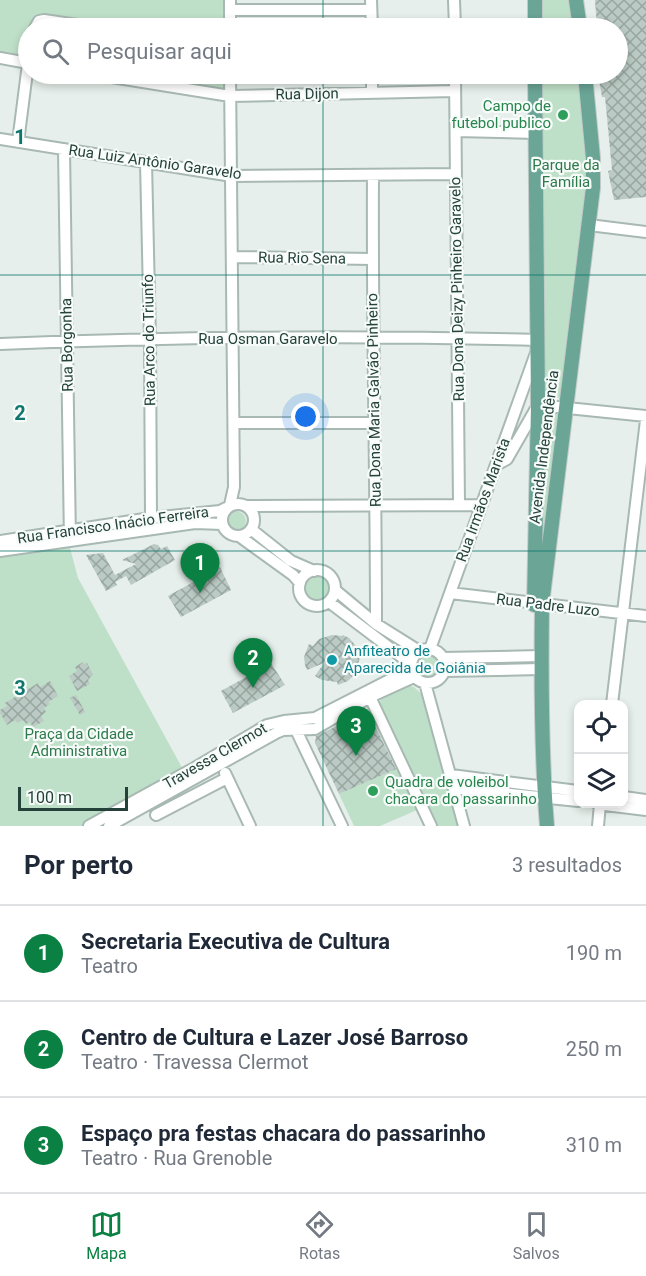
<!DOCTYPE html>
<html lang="pt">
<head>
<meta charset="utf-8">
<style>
	body { margin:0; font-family:Roboto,sans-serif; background:#f6f6f7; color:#1f2937 }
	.controls { position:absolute; right:18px; bottom:18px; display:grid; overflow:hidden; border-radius:12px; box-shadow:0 3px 9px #0003 }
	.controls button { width:54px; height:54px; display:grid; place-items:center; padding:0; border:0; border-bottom:2px solid #e0e1e3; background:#fff; color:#1f2937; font:30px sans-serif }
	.scale { position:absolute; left:18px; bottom:15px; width:110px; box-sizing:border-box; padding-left:6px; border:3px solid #24423a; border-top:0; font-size:16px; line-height:21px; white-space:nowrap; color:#24423a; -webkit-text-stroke:4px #f7fbf9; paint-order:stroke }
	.you { position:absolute; left:306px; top:417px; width:21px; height:21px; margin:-15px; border:4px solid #fff; border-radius:50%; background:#1a73e8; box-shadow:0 0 0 9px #1a73e833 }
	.badge { display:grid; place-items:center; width:39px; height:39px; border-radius:50%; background:#0b8043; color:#fff; font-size:20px; font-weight:700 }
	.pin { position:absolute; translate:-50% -50px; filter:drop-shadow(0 2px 3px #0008) }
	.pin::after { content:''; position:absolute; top:32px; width:21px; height:18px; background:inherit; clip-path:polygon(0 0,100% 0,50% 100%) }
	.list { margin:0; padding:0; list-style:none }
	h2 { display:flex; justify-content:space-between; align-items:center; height:78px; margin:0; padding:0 24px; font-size:26px }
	h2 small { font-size:20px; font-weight:400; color:#747a83 }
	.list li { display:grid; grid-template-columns:39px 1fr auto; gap:18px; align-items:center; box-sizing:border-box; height:96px; padding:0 24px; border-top:2px solid #e0e1e3 }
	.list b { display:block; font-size:22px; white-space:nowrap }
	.list p { margin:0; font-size:20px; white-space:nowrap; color:#747a83 }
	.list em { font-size:20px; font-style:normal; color:#747a83 }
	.icon { flex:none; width:33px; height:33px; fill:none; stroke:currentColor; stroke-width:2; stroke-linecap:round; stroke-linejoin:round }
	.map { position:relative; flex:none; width:646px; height:826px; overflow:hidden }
	.search { position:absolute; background:#fff; box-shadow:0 3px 9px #0003; left:18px; right:18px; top:18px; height:66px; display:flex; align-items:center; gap:15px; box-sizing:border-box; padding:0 21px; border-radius:33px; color:#747a83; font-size:22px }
	.sheet { height:366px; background:#fff }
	nav { display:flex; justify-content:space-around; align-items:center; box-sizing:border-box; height:84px; border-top:2px solid #e0e1e3; background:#fff; font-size:16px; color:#747a83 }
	nav a { display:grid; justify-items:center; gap:3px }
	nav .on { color:#0b8043 }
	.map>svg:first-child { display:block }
</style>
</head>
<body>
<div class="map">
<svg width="646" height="826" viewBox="0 0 646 826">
	<defs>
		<pattern id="building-cross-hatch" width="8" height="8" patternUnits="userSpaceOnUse" patternTransform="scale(1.5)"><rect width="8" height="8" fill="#bbcac4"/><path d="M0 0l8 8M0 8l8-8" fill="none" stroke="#98a6a0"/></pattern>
	</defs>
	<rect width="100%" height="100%" fill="#e6efeb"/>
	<path fill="#bfe0c8" d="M0,0H224L225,28H121L41,16L32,28H28V48L25,60L0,57Z
		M541,0H574L577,28H541Z
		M181,74H225V90L181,84Z
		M541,74H582L590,173L563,397L551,399L544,395Z
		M549,411L559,414L544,551L543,417Z
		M226 521a10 10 0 1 1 20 0a10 10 0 1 1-20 0Z
		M70,548L78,578L185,773L89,826H0V556Z
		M303 590a14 14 0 1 1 28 0a14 14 0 1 1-28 0Z
		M414 667a14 14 0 1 1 28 0a14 14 0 1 1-28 0Z
		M407,685L414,687L426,698L461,826H436L379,705L382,696Z
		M397,768L417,810L380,826H354L339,794Z"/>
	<path fill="url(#building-cross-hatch)" d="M595,0H646V197L614,200L608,171L612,170L605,97H602L598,74H618V28H597Z
		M154,544L158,545L161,549L167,546L175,560L131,585L126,576L115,582L117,585L106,591L86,555L103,553L115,575L136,564L122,560Z
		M220,567L231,590L181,617L168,596Z
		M332,635L342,636L343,635L349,638L357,647L360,657L356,673L348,681L338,685L337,682L322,680L315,676L324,663L307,670L305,665L304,657L309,644L313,646L319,639Z
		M83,662L84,664L87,663L93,674L88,680L90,684L77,691L69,676L77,671L75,667Z
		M271,663L285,685L233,713L221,691Z
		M50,681L58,696L48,702L50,704L44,708L46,712L41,716L44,721L33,727L30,722L26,724L23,720L17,723L15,720L7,725L0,713V710L7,706L5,703L38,683L40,687Z
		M76,695L85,712L80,715L70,698Z
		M368,711L396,769L339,794L315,743L316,736Z"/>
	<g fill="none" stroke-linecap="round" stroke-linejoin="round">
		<g stroke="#a8b8b2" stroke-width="14">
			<path id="minor" d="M230,0V28
				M371,0L372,28
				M454,0L455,28
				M230,10H371
				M35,28L39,21L44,20L98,28
				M0,58L28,63
				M93,74L230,96L455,91
				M372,74V93
				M455,74L459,504
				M175,87L177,74
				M456,131L535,133
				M0,139L232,176L455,174
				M18,142L28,64
				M64,149L70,541
				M146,162L150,340L151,518
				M373,175C372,325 376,474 376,624
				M589,225L646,232
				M232,257L373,259
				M0,344C178,337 358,335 536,340
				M234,423H374
				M496,465L507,459L538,405L646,416
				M222 520a16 16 0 1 1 32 0a16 16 0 1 1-32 0Z
				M230,505L234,487L230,74
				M247,506L481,505
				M252,530L291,561L314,571
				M239,536L293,575L300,583
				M0,541L151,518L220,511L226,508
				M0,551L195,523L222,524
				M299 588a18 18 0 1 1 36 0a18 18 0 1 1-36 0Z
				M335,590L376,624L419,651
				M450,593L646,616
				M329,602L411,664
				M411 666a17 17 0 1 1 34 0a17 17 0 1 1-34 0Z
				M430,649L536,353
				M443,658L541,656
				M444,671L541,669
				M425,683L464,826
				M370,697L431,826
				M612,704L646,420
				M296,730L342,826
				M225,773L250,826
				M451,775L578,791
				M454,788L578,801
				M624,797L646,800
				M597,804L646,810
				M156,815L227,778
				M89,826L191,770L267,725L284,721L315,718L411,669
				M109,826L278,732L283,730L315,729L370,697L414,677
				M598,826L600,804"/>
		</g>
		<g stroke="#c2cac8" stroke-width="16">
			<path id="major" d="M576,0L580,28
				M535,28V0
				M534,605L538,405L535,74
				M547,826C541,752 541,678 542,604L593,188V158L585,74"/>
		</g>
		<use href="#minor" stroke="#fff" stroke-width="10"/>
		<use href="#major" stroke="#6aa596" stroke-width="14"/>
	</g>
	<path fill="none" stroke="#0f766e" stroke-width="1.5" stroke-opacity="0.55" d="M323,0V28M323,74V826M0,275H646M0,551H646"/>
	<g fill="#2e9e5b" stroke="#f7fbf9" stroke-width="2">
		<circle cx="563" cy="115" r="6"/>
		<circle cx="373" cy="791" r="6"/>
	</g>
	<circle fill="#0f9aa8" stroke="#f7fbf9" stroke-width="2" cx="332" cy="660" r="6"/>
	<g text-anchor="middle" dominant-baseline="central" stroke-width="4.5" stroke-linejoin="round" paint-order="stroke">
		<g font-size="15" fill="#24423a" stroke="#f7fbf9">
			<text transform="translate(307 94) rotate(-1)">Rua Dijon</text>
			<text transform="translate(155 162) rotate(8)">Rua Luiz Antônio Garavelo</text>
			<text transform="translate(302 258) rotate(1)">Rua Rio Sena</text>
			<text transform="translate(457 289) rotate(-91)">Rua Dona Deizy Pinheiro Garavelo</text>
			<text x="268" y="339">Rua Osman Garavelo</text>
			<text transform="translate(149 340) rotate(-91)">Rua Arco do Triunfo</text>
			<text transform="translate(67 345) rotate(-91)">Rua Borgonha</text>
			<text transform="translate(374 400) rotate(-91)">Rua Dona Maria Galvão Pinheiro</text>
			<text transform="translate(544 447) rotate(-83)">Avenida Independência</text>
			<text transform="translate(483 500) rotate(-70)">Rua Irmãos Marista</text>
			<text transform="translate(113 525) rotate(-8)">Rua Francisco Inácio Ferreira</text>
			<text transform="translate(548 605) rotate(7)">Rua Padre Luzo</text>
			<text transform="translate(215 756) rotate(-30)">Travessa Clermot</text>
		</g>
		<g font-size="15" fill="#27864d" stroke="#f7fbf9" text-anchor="end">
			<text x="551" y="106">Campo de<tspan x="551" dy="17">futebol publico</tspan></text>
			<text x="385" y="782" text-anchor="start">Quadra de voleibol<tspan x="385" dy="17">chacara do passarinho</tspan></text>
		</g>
		<g font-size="15" fill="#2d7a4b" stroke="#f7fbf9">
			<text x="566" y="165">Parque da<tspan x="566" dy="17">Família</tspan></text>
			<text x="79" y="734">Praça da Cidade<tspan x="79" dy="17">Administrativa</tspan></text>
		</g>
		<g font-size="15" fill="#0d838f" stroke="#f7fbf9" text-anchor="start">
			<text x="344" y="651">Anfiteatro de<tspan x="344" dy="17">Aparecida de Goiânia</tspan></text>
		</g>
	</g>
	<g font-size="20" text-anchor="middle" font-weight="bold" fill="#0f766e" stroke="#f7fbf9" stroke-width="4.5" stroke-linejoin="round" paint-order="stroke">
		<text x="20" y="144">1</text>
		<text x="20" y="420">2</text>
		<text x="20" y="695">3</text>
	</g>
</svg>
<div class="controls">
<button><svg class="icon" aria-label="locate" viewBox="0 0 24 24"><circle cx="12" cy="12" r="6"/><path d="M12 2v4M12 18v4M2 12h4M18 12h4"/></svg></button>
<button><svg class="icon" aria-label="layers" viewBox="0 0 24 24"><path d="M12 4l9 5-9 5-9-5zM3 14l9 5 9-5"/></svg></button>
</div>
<div class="scale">100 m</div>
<div class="you"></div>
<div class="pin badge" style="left:200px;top:593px">1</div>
<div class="pin badge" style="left:253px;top:688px">2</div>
<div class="pin badge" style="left:356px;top:756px">3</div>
<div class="search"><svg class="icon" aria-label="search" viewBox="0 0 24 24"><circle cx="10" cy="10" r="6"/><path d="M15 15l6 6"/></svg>Pesquisar aqui</div>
</div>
<section class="sheet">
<h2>Por perto<small>3 resultados</small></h2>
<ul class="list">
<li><span class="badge">1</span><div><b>Secretaria Executiva de Cultura</b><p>Teatro</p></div><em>190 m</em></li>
<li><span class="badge">2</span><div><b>Centro de Cultura e Lazer José Barroso</b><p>Teatro · Travessa Clermot</p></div><em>250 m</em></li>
<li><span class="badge">3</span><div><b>Espaço pra festas chacara do passarinho</b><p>Teatro · Rua Grenoble</p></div><em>310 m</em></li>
</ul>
</section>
<nav>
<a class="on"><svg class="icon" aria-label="map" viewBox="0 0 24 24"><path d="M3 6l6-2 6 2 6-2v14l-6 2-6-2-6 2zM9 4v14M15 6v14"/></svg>Mapa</a>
<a><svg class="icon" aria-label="directions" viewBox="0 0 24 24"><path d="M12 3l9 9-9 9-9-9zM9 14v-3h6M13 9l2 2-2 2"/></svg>Rotas</a>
<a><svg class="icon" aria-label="saved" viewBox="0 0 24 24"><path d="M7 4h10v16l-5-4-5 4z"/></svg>Salvos</a>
</nav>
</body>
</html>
